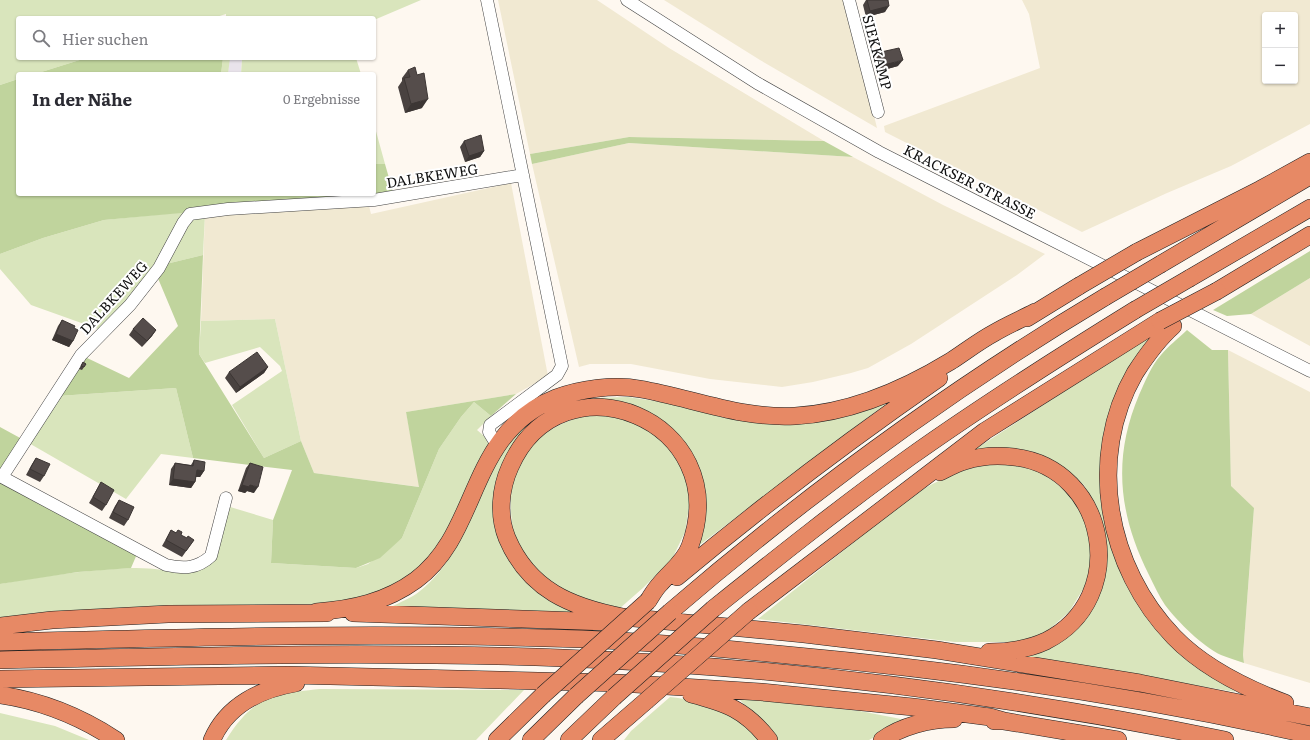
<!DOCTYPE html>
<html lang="de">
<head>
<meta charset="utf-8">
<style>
	body { margin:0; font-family:Literata,serif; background:#f7f7f7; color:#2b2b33 }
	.controls { position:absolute; right:12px; top:12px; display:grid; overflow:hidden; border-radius:4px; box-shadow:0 1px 3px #0004 }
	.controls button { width:36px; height:36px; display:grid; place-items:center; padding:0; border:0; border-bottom:1px solid #e1e1e2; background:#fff; color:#2b2b33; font:20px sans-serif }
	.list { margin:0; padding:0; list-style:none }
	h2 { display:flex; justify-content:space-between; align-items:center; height:52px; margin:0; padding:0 16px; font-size:17px }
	h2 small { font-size:13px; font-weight:400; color:#7c7c81 }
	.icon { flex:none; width:22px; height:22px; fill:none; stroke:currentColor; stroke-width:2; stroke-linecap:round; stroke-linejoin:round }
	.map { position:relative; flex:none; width:1310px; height:740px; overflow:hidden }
	.search { position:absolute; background:#fff; box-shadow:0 1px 3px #0004; left:16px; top:16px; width:360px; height:44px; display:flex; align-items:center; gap:10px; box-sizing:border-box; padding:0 14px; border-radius:4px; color:#7c7c81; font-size:15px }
	.panel { position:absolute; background:#fff; box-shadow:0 1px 3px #0004; left:16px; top:72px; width:360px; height:124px; border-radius:4px }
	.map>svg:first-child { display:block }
</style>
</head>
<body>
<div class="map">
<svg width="1310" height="740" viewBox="0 0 1310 740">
	<rect width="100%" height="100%" fill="#fef8f0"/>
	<path fill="#e9e3eb" d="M229,58L242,59L241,74H228Z"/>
	<path fill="#f1e9d2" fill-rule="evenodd" d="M498,0H597L669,48L824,141L629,137L530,154Z
		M664,0H846L877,128L760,60Z
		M1022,0H1310V124L1231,166L1167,193L1082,232L885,132L884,126L1040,68L1029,14ZM1265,15H1295V81H1265Z
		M629,143L853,157L943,205L1045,254L1017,275L911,344L868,368L851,373L813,382L782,387L710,379L631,364H590L579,367L532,164Z
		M511,183L548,376L516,394L406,412L420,487L314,473L301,441L275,319L201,321L205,214L368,202L371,214Z
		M1310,278V346L1251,314Z
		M1228,350L1310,392V683L1244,663L1243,655L1254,509L1231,487Z"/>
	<path fill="#d9e5bc" d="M0,0H421L374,20V18H226V14L213,18H18V58H86L35,74H18V79L0,85Z
		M223,58H356L361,74H241L242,59L230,58L228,74H230H221Z
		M374,124L385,164H374Z
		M184,212L159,260L128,302L101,330L31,305L0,269V254L43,238L104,220Z
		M205,214L203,255L166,264L192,217Z
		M275,319L301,441L264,458L232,405L282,371L280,366L260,347L205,363L199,354L201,321Z
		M1154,333L1140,350L1113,403L1111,544L1211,676L1236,692L1021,657L1043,650L1070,634L1090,612L1102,589L1107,553L1101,517L1084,485L1060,465L1034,452L1005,448L971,452Z
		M176,388L193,458L161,454L126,499L27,442L58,396Z
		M628,397L675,404L725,418L769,423L835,418L887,403L697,547C700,534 705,519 705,505C706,470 686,439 658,421C653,418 648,413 642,411C626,405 608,402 592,398Z
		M474,402L491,416L477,430L491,442L468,484L445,539L423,566L401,583L359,601L313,604L152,606L0,620V584C43,576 87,570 130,568C138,568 147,568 155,569C174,571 190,577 208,566L227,506L273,520L271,563L356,568L368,564L402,538L439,449L461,417Z
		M548,410V415L506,457L502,544L578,613L391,607C400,602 412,598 420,591C471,550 474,485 511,437C518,427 537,417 548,410Z
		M588,415L614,416L637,421L676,449L689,491V507L685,532L672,559L644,587L619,609C602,607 568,595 553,585C540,577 527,561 519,547C513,537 512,523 511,512C508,459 538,427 588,415Z
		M992,463L1020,465L1041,471L1079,502L1089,529L1093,558L1085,586L1069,612L1045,633L1019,642H955L758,619L913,495C940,479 962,469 992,463Z
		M320,689L510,690H524L476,740H226C253,697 272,694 320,689Z
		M670,697C704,700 737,715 760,740H624L631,731Z
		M738,698L860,711L906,720L869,740H778Z
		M0,713L55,726L89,740H0Z"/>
	<path fill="#c0d49d" d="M86,58H223L221,74H35Z
		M18,79V194H374V164H385L393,192L367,196L104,220L43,238L0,254V85Z
		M629,137L824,141L853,157L629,143L532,164L530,154Z
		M1310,251V278L1251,314L1227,316L1213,310Z
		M203,255L199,354L264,458L301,441L314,473L419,487L406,412L516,394L491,416L474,402L461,417L439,449L402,538L380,558L356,568L271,563L273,520L292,470L193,458L176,388L58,396L85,357L129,378L178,326L157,276L166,264Z
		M1187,330L1212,350H1228L1231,486L1254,508L1243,655L1244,663C1236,660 1228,658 1221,655C1202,646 1178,622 1165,605C1159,596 1154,585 1149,575C1119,515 1112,459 1139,395C1145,382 1151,366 1161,355C1168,346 1179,338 1187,330Z
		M0,427L22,439L0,471Z
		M0,482L137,554L131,568L78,572L0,584Z"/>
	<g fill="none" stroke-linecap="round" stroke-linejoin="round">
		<g stroke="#414141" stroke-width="13">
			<path id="minor" d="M487,0L562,366L557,375L490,425L489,432L497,445
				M627,0L757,83L879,152L1310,371
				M849,0L878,112
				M0,476L166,565C183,569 197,569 211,556L226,498
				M2,477L81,355L130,305L159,268L183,223L190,214L228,209L374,200L523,175"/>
		</g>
		<g stroke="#1f1f1f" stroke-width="18">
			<path id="highway" d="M1137,252L1261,189L1310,162
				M1161,264L1310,176
				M1190,278L1310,208
				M1217,291L1310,235
				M1027,318L1079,286
				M1173,326C1157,340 1146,356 1135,373C1086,458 1107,568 1174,637C1204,668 1245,688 1285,703
				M940,472C948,468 957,463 965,461C980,456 998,455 1014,457C1108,468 1131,598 1046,641C1029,649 1008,652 989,652
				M677,577C761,507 848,441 939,378
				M648,601C652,595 655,589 660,584C670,572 685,561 690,546C736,420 561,350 510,467C500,489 498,516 507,538C529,590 571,607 623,617L804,634L937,650L1140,683L1310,717
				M713,609C778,557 843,505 910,457C983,405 1059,357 1135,310
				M749,611L985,431L1160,321
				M316,612C353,609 386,602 416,580C481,532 467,433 556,398C580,389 614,384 640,389C692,398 741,419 795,416C849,413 905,389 951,361C965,352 979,341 994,333C1007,325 1022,319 1035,312
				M670,612C806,495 951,389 1105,297
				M353,613L609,622
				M0,626L52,620L168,614L327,613
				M0,642C194,637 388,632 582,639C651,642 719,648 787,655C963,671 1138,696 1310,735
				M0,660C188,656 375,651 563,658C785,667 1007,695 1225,740
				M0,679L288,675L619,683L761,692L913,707L990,717L1004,721
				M691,694C726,703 746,710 769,740
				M0,695C42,701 81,717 116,740
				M994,721H1004L1118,740
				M212,740C227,705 261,689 296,683
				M497,740L543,695
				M531,740L576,696
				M569,740L614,697
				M601,740L646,701
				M882,740C902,726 929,719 954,719"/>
		</g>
		<use href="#minor" stroke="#fff" stroke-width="12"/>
		<use href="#highway" stroke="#e78965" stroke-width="17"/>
		<g stroke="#1f1f1f" stroke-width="18" stroke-linecap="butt">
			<path id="highway-bridge" d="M1079,286L1137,252
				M1105,297L1161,264
				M1135,310L1190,278
				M1160,321L1217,291
				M543,695L648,601
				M576,696L670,612
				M614,697L713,609
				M646,701L749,611"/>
		</g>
		<use href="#highway-bridge" stroke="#e78965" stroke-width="17"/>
	</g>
	<path fill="#494240" d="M866,0H888L885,12L866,17L863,5Z
		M881,52L898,66L880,71L876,58Z
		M408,70L422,108L405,113L398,87L402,81V78Z
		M464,141L484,151L480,157L465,162L460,147Z
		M62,320L74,328L73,341L69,347L52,340L58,326Z
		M133,329L156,330L152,336L142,347L129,335Z
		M83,362L86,364L82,370L79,369Z
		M268,367L264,373L236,393L225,378L229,372Z
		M36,458L44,476L40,482L26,475L32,464Z
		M194,460L204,471L200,477H196L195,482L191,488L169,485L171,469L175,463L191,465Z
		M250,463L254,493L247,491L245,493L238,491L246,468Z
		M101,482L106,505L102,511L89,503Z
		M119,500L128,520L124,526L109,518L115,506Z
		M171,530L186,538L194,540L182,557L162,546Z"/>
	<path fill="#3c3634" d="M889,6L885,12L866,17L870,11Z
		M903,60L898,66L880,71L884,65Z
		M428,99L422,108L405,113L411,104Z
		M484,151L480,157L465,162L469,156Z
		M156,330L152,336L142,347L147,341Z
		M56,334L73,341L69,347L52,340Z
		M268,367L264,373L236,393L240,387Z
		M197,470L204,471L200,477L193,476Z
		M173,479L195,482L191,488L169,485Z
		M242,485H250L258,487L254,493L247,491L245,493L238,491Z"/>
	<path fill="#554d4b" stroke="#3c3634" d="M867,0H888L889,6L870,11Z
		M899,48L903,60L884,65L881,52Z
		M415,67L417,75L424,73L428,99L411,104L404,78L410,77L408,70Z
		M481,135L484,151L469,156L464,141Z
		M143,318L156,330L147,341L133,329Z
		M62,320L75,326L74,328L78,330L73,341L56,334Z
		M257,352L268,367L240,387L229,372Z
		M83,362L86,364L84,367L81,366Z
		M36,458L50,464L44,476L30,469Z
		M194,460L205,462L204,471L197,470L195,482L173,479L175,463L193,466Z
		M250,463L263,467L258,487L250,485L249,487L242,485Z
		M101,482L114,490L106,505L93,497Z
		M119,500L134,507L128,520L113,512Z
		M171,530L176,533L178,530L182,532L181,535L187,538L188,536L194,540L186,551L166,540Z"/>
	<g text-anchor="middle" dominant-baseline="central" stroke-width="4" stroke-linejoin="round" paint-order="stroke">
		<g font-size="14" fill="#0e0e0e" stroke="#fff">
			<text transform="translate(878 52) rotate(75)">SIEKKAMP</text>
			<text transform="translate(432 175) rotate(-9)">DALBKEWEG</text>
			<text transform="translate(970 181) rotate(27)">KRACKSER STRASSE</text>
			<text transform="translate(113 297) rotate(-48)">DALBKEWEG</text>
		</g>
	</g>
</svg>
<div class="controls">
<button>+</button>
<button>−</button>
</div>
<div class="search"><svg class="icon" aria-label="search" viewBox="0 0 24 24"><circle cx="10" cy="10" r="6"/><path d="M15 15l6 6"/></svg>Hier suchen</div>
<section class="panel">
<h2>In der Nähe<small>0 Ergebnisse</small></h2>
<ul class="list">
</ul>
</section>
</div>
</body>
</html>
